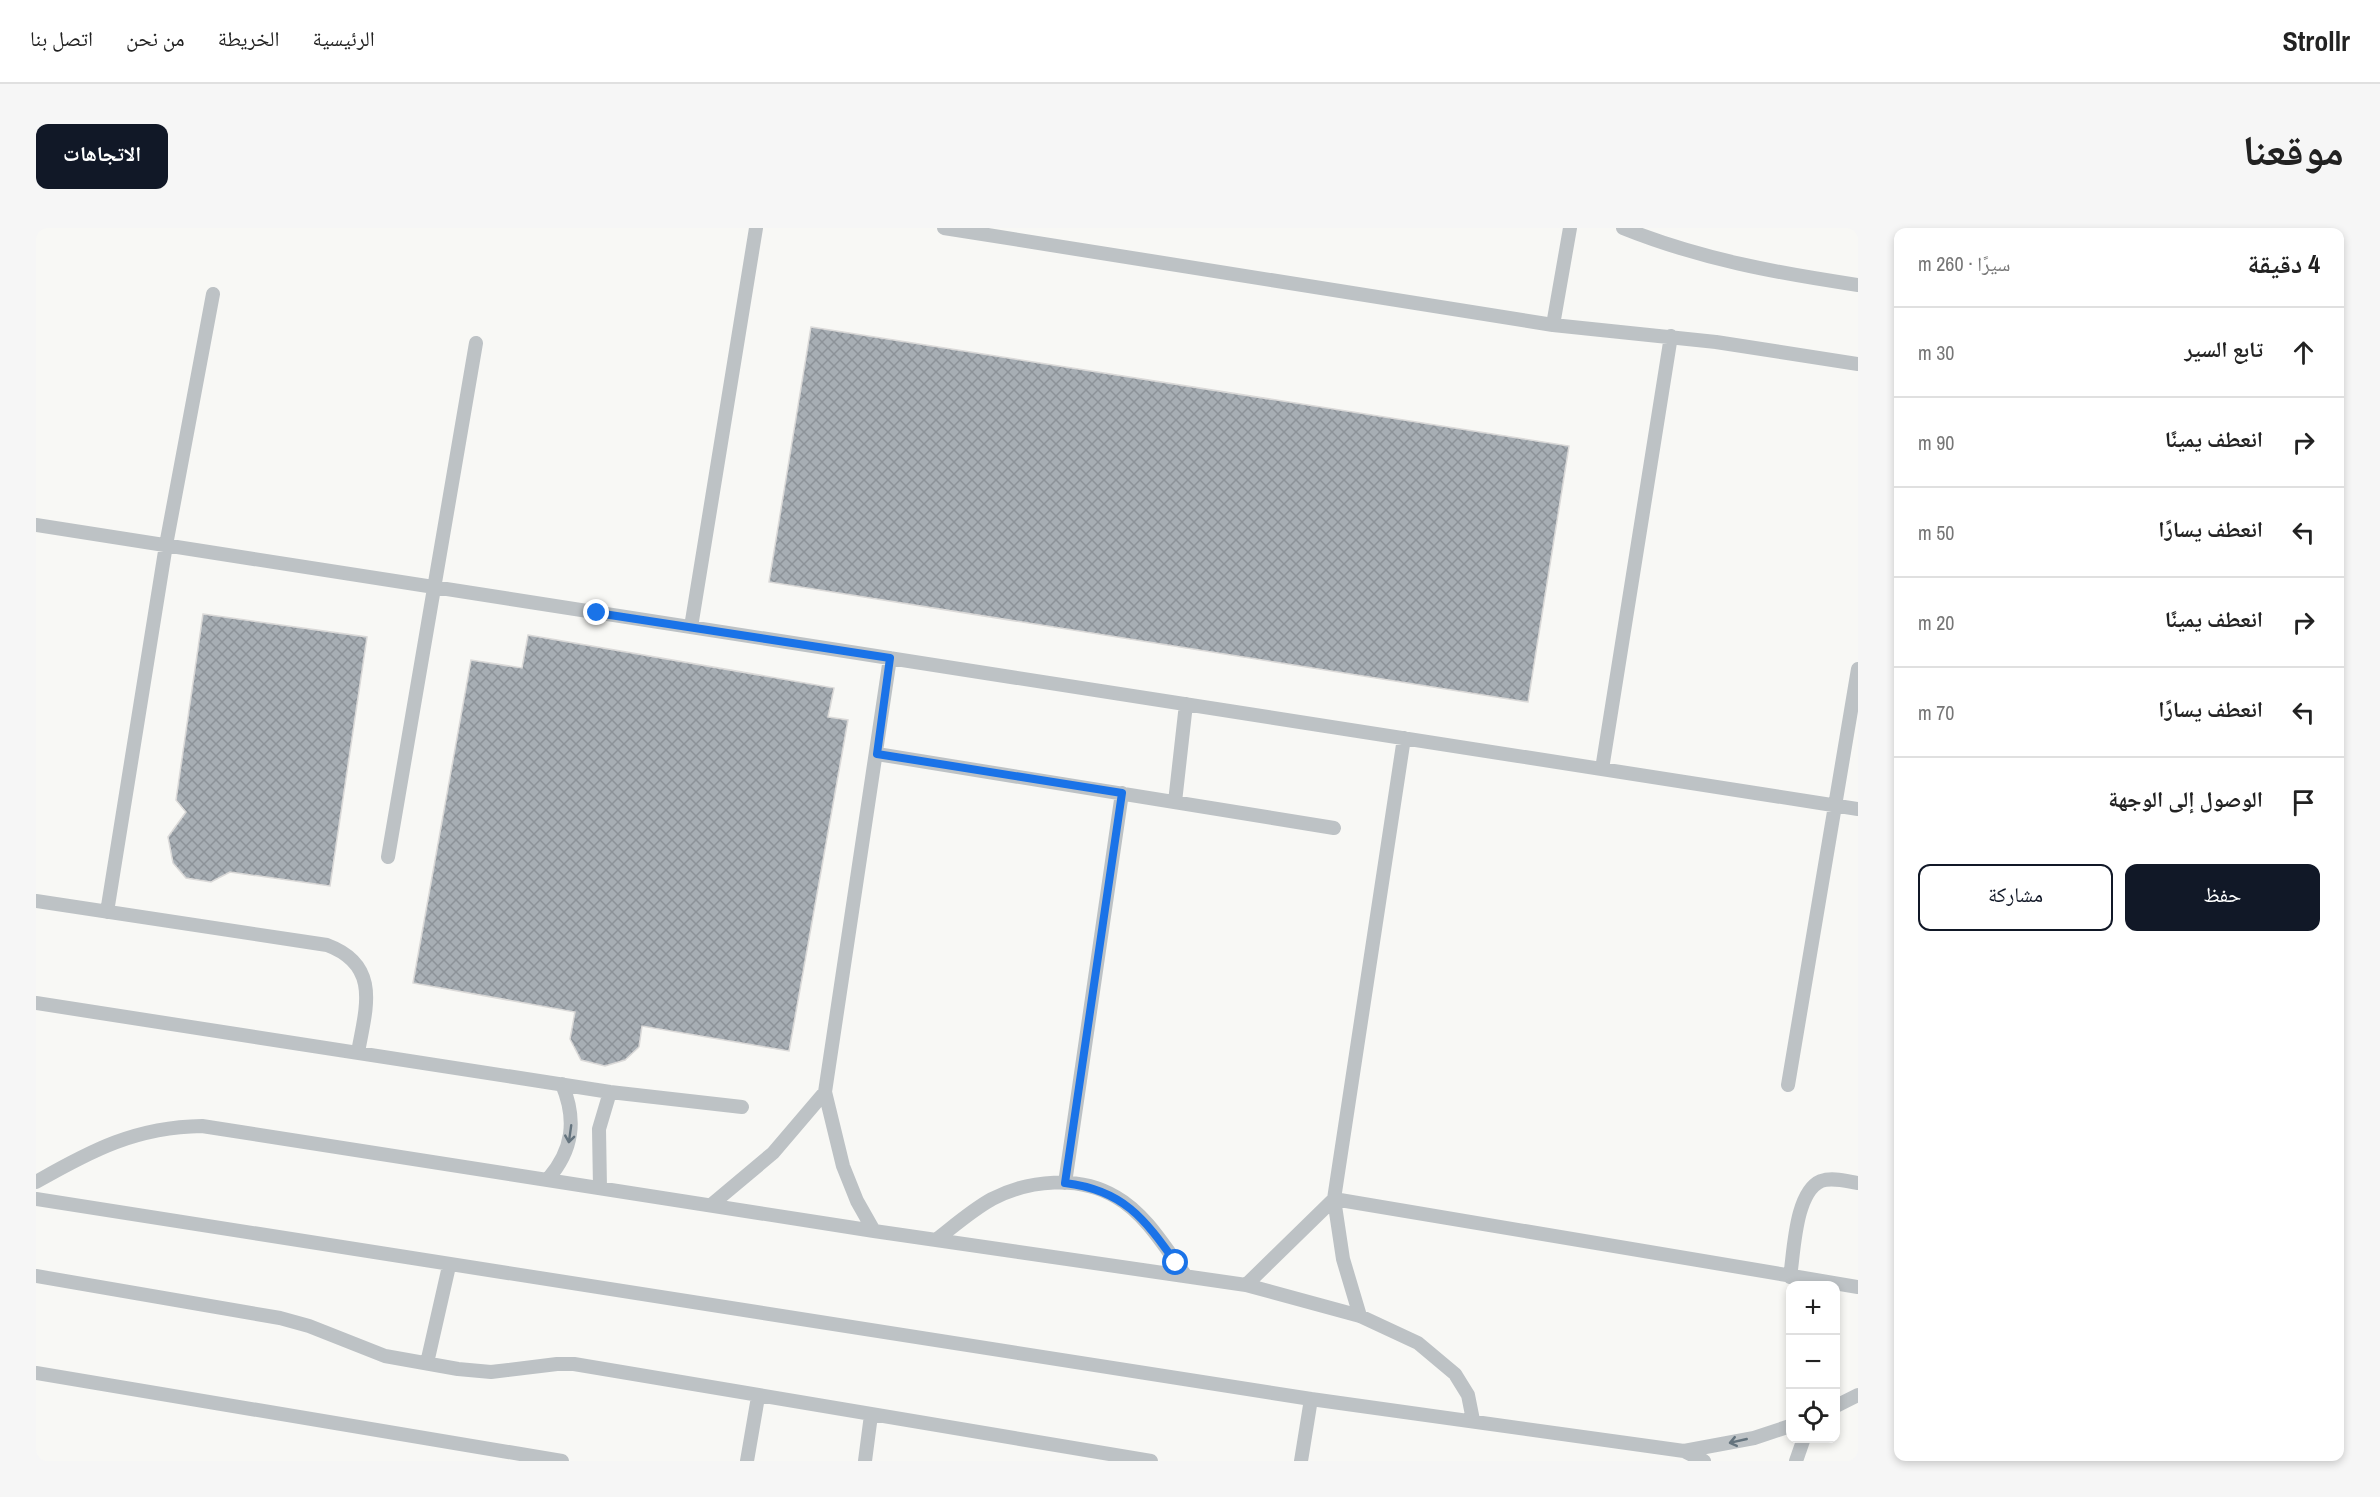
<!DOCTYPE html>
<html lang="ar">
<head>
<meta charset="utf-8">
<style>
	body { margin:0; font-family:"Archivo Narrow","Noto Naskh Arabic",sans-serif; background:#f6f6f6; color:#222; direction:rtl }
	.controls { position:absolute; right:18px; bottom:18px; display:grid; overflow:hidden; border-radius:12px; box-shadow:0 3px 9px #0003 }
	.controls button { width:54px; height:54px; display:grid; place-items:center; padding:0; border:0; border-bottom:2px solid #e0e0e0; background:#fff; color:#222; font:30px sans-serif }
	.stop { position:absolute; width:18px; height:18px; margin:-14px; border:4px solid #1a73e8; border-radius:50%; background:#fff }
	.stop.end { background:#1a73e8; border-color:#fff; box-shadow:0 2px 6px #0008 }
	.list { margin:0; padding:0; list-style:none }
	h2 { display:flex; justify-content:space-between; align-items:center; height:78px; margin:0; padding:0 24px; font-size:26px }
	h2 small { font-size:20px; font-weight:400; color:#767676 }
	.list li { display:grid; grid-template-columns:39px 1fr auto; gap:18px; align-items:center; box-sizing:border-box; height:90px; padding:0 24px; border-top:2px solid #e0e0e0 }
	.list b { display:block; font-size:22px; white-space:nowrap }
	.list em { font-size:20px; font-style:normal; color:#767676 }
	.actions { display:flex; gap:12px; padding:18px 24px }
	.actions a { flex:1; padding:14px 0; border:2px solid #111827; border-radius:12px; text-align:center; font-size:21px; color:#111827 }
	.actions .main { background:#111827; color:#fff }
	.icon { flex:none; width:33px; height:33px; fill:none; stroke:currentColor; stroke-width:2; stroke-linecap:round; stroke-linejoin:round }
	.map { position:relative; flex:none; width:1822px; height:1233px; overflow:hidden; direction:ltr; border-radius:12px }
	header { display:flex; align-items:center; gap:36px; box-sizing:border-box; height:84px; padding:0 30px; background:#fff; border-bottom:2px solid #e0e0e0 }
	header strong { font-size:28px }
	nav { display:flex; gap:33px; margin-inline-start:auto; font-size:21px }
	.intro { display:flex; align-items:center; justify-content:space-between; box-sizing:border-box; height:144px; padding:0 36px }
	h1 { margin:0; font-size:42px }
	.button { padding:15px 27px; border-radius:12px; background:#111827; color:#fff; font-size:21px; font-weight:700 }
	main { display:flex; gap:36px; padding:0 36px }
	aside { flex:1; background:#fff; border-radius:12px; box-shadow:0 3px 9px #0003 }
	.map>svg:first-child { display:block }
</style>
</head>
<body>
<header>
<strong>Strollr</strong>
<nav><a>الرئيسية</a><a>الخريطة</a><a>من نحن</a><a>اتصل بنا</a></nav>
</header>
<div class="intro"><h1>موقعنا</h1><a class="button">الاتجاهات</a></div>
<main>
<aside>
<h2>4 دقيقة<small>سيرًا · 260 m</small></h2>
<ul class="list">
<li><svg class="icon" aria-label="ahead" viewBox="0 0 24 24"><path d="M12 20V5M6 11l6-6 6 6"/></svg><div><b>تابع السير</b></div><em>30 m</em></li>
<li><svg class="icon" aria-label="right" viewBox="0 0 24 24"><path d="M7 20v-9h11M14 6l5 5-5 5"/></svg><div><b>انعطف يمينًا</b></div><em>90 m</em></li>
<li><svg class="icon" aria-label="left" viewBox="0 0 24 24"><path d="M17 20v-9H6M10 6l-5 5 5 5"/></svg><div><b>انعطف يسارًا</b></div><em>50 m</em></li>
<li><svg class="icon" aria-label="right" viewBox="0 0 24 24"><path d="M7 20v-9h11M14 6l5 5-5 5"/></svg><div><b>انعطف يمينًا</b></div><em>20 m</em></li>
<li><svg class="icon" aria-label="left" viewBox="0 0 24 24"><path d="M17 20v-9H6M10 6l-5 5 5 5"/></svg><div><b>انعطف يسارًا</b></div><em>70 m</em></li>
<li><svg class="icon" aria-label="arrive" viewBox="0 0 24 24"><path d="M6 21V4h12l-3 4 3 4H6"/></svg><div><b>الوصول إلى الوجهة</b></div></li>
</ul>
<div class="actions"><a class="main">حفظ</a><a>مشاركة</a></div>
</aside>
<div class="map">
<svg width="1822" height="1233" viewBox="0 0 1822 1233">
	<defs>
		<pattern id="building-cross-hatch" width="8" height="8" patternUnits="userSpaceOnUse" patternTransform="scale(1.5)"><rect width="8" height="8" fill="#a7aeb4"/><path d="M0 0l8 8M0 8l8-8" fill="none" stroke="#8c9298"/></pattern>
	</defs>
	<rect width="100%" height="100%" fill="#f8f8f5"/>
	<path fill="url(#building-cross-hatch)" stroke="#dad9d8" stroke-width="1.5" d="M775,99L1533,218L1492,474L733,354Z
		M167,386L331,409L294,658L194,644L175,654L150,650L137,635L132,609L150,584L140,572Z
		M492,407L798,460L792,489L812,492L753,823L606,798L603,819L589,832L569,838L545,832L534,811L539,784L377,755L435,432L486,440Z"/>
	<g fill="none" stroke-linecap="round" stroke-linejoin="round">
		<path stroke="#bdc2c5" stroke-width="14" d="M908,0L1517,97L1680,114L1822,136
			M1587,0C1664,31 1741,45 1822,57
			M1517,97L1534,0
			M0,297L1822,581
			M655,399L720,0
			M841,526L1298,600
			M1566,541L1635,108
			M1139,574L1150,476
			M352,629L440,115
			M0,673L291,717C345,737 330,780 322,824
			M71,684L130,317L177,66
			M0,775L574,864L706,879
			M1752,857L1822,441
			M512,951C537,922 541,892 526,856
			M0,954C56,922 100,899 166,898L838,1003L1210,1057L1324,1088L1382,1115L1419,1146L1432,1167L1437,1192
			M1029,955L1086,565
			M564,960L563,901L574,864
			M0,971L1275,1171L1648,1223L1668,1233
			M1298,971L1822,1059
			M675,977L737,925L789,864
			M838,1003L821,973L807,938L789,864L854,430
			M900,1012C918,998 936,982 956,971C993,952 1043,947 1080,969C1110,986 1130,1021 1150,1048
			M0,1048L244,1090L273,1098L349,1128L422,1141L455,1144L521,1136H538L1115,1233
			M1754,1049C1758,1024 1759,964 1785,953C1796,949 1810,953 1822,955
			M1210,1057L1298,971
			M1324,1088L1307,1031L1298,971L1368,510
			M391,1135L413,1038
			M0,1145L526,1233
			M1800,1178L1822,1167
			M1648,1223L1718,1210L1754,1198
			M711,1233L722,1169
			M829,1233L835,1187
			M1265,1233L1275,1171
			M1760,1233L1768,1210"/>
	</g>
	<defs><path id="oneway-shaft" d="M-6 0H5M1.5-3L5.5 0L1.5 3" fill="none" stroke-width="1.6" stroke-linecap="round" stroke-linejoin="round" transform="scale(1.5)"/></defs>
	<g stroke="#65747e">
		<use href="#oneway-shaft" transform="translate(534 906) rotate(98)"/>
		<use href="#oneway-shaft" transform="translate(1702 1213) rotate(167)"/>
	</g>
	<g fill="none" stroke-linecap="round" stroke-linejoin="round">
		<path stroke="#1a73e8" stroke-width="8" d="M561,385L854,430L841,526L1086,565L1029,955C1087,962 1108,990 1140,1035"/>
	</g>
</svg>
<div class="controls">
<button>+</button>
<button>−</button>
<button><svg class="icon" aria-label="locate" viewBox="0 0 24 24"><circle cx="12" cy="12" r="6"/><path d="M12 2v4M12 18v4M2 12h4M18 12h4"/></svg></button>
</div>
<div class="stop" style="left:1140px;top:1035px"></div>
<div class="stop end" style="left:561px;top:385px"></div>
</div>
</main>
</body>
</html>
